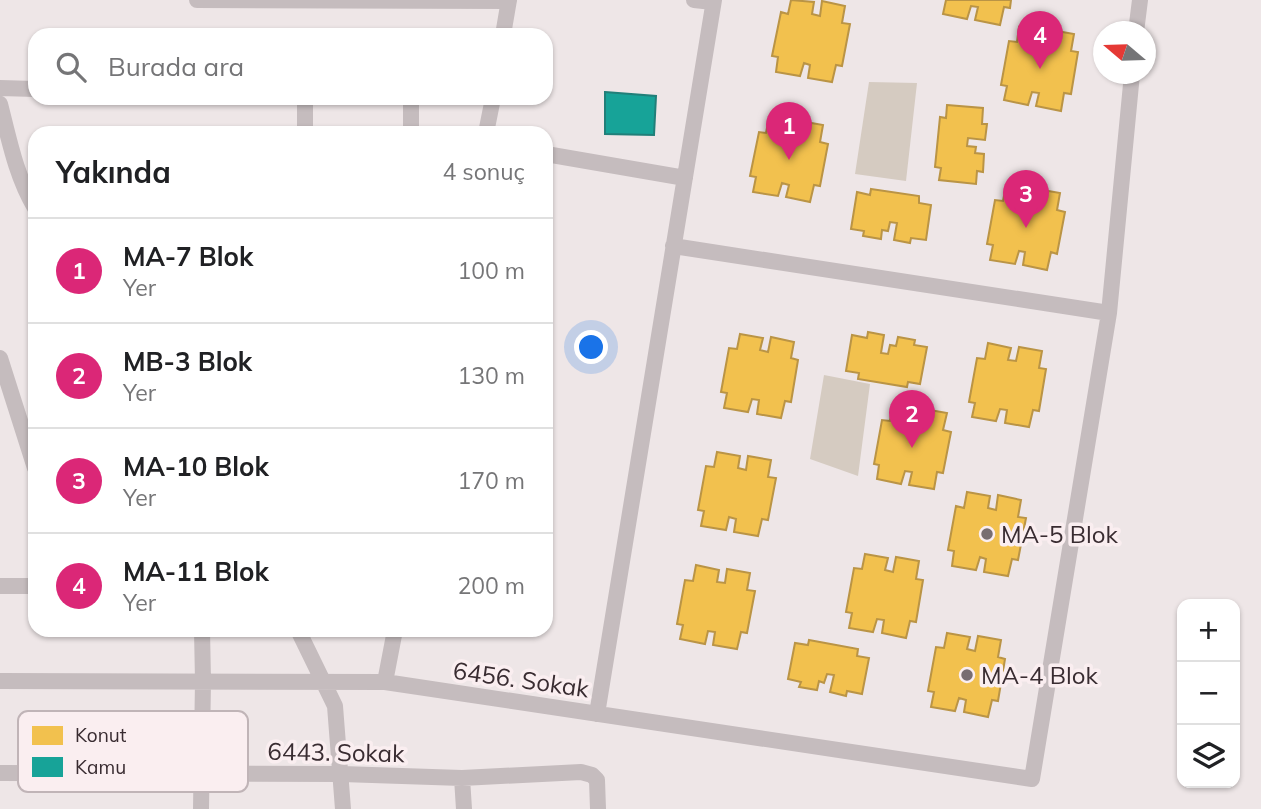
<!DOCTYPE html>
<html lang="tr">
<head>
<meta charset="utf-8">
<style>
	body { margin:0; font-family:Mulish,sans-serif; background:#f2f2f2; color:#202124 }
	.controls { position:absolute; right:21px; bottom:21px; display:grid; overflow:hidden; border-radius:14px; box-shadow:0 2px 5px #0004 }
	.controls button { width:63px; height:63px; display:grid; place-items:center; padding:0; border:0; border-bottom:2px solid #e0e0e0; background:#fff; color:#202124; font:35px sans-serif }
	.compass { position:absolute; left:1093px; top:21px; width:63px; height:63px; border-radius:50%; background:#fff; box-shadow:0 2px 5px #0004; rotate:289deg }
	.you { position:absolute; left:592px; top:348px; width:24px; height:24px; margin:-18px; border:5px solid #fff; border-radius:50%; background:#1a73e8; box-shadow:0 0 0 10px #1a73e833 }
	.badge { display:grid; place-items:center; width:46px; height:46px; border-radius:50%; background:#db2777; color:#fff; font-size:23px; font-weight:700 }
	.pin { position:absolute; translate:-50% -58px; filter:drop-shadow(0 2px 4px #0008) }
	.pin::after { content:''; position:absolute; top:37px; width:24px; height:21px; background:inherit; clip-path:polygon(0 0,100% 0,50% 100%) }
	.list { margin:0; padding:0; list-style:none }
	h2 { display:flex; justify-content:space-between; align-items:center; height:91px; margin:0; padding:0 28px; font-size:30px }
	h2 small { font-size:23px; font-weight:400; color:#757577 }
	.list li { display:grid; grid-template-columns:46px 1fr auto; gap:21px; align-items:center; box-sizing:border-box; height:105px; padding:0 28px; border-top:2px solid #e0e0e0 }
	.list b { display:block; font-size:26px; white-space:nowrap }
	.list p { margin:0; font-size:23px; white-space:nowrap; color:#757577 }
	.list em { font-size:23px; font-style:normal; color:#757577 }
	.icon { flex:none; width:38px; height:38px; fill:none; stroke:currentColor; stroke-width:2; stroke-linecap:round; stroke-linejoin:round }
	.map { position:relative; flex:none; width:1261px; height:809px; overflow:hidden }
	.search { position:absolute; background:#fff; box-shadow:0 2px 5px #0004; left:28px; top:28px; width:525px; height:77px; display:flex; align-items:center; gap:18px; box-sizing:border-box; padding:0 24px; border-radius:21px; color:#757577; font-size:26px }
	.panel { position:absolute; background:#fff; box-shadow:0 2px 5px #0004; left:28px; top:126px; width:525px; height:511px; border-radius:21px }
	.map>svg:first-child { display:block }
</style>
</head>
<body>
<div class="map">
<svg width="1261" height="809" viewBox="0 0 1261 809">
	<rect width="100%" height="100%" fill="#eee6e7"/>
	<path fill="#d5cbc1" d="M869,82L917,83L906,181L855,174Z
		M824,375L870,384L858,476L810,459Z"/>
	<path fill="#f2c14e" stroke="#ba9445" stroke-width="2" d="M791,0L814,2L812,14L820,16L822,1L845,6L842,23L850,24L842,66L836,65L832,82L808,78L810,65L804,63L800,76L776,72L778,57L772,56L781,12L788,14Z
		M946,0H1011L1010,8L1004,7L1000,25L975,20L978,7L971,6L967,19L943,14Z
		M1019,27L1043,31L1040,43L1048,44L1051,30L1074,34L1071,51L1078,52L1071,94L1064,93L1061,111L1036,106L1039,93L1032,92L1028,105L1004,100L1007,86L1001,85L1009,41L1017,42Z
		M947,105L983,108L982,124H987L985,140L968,138L967,146L976,147L975,153L984,154L983,172L977,171L976,184L939,180L941,168L935,167L940,117L946,118Z
		M769,118L792,122L790,134L798,136L800,121L823,125L820,142L828,144L820,186L814,185L810,202L786,197L789,185L782,183L778,196L753,192L756,177L750,176L759,132L766,133Z
		M1006,186L1029,190L1027,202L1035,203L1037,189L1060,193L1057,210L1065,212L1057,254L1051,252L1047,270L1023,265L1025,252L1019,251L1015,264L990,260L993,245L987,244L995,200L1003,201Z
		M871,189L919,196V203L931,205L926,240L911,238L910,243L894,240L897,223L890,222L888,231L882,230L881,239L863,236L864,231L851,229L857,192L870,195Z
		M868,332L884,335L881,353L888,354L890,345L896,346L898,337L915,340L914,345L927,347L920,384L908,382L907,387L858,379L859,373L846,371L852,335L867,338Z
		M740,334L763,338L760,350L768,352L771,337L794,342L791,358L798,360L791,402L785,401L781,418L757,414L759,400L752,399L748,412L724,408L727,393L721,392L729,348L737,349Z
		M988,343L1011,348L1008,360L1016,361L1019,347L1042,351L1039,368L1046,369L1039,411L1033,410L1029,427L1005,423L1007,410L1000,409L996,421L972,417L975,403L969,402L977,358L985,359Z
		M892,406L915,410L913,422L921,423L924,409L947,413L943,430L951,432L943,473L937,472L934,489L909,485L912,472L905,471L901,484L877,479L879,465L874,464L882,420L890,421Z
		M717,452L740,456L738,468L746,470L748,456L771,460L768,477L776,478L768,520L762,519L758,536L734,532L736,519L729,517L726,530L701,526L704,511L698,510L706,466L714,467Z
		M967,492L990,496L988,508L996,510L998,495L1021,500L1018,517L1026,518L1018,560L1012,559L1008,576L984,572L986,559L980,557L976,570L952,566L954,551L948,550L956,506L964,508Z
		M865,554L888,558L885,570L893,572L896,557L919,561L916,579L923,580L916,622L910,621L906,638L882,633L884,620L877,619L873,632L849,628L852,613L846,612L854,568L862,569Z
		M696,565L719,570L717,582L725,583L727,569L750,573L747,590L755,591L747,633L741,632L737,649L713,645L715,632L708,631L705,644L680,639L683,625L677,624L685,580L693,581Z
		M947,633L970,637L967,649L975,651L978,636L1001,640L998,657L1005,659L998,701L992,700L988,717L964,712L966,700L959,698L955,711L931,707L934,692L928,691L936,647L944,648Z
		M809,640L858,649L857,656L869,658L862,694L847,691L846,696L830,692L834,675L827,674L824,683L819,681L817,690L799,687L801,682L788,679L795,643L808,645Z"/>
	<path fill="#17a398" stroke="#217f79" stroke-width="2" d="M605,92L656,96L654,135L605,134Z"/>
	<g fill="none" stroke-linecap="round" stroke-linejoin="round">
		<path stroke="#c5bcbe" stroke-width="16" d="M197,0L509,1
			M694,0L713,2
			M1136,32L1140,0
			M503,35L509,0
			M0,88L35,89
			M411,98V133
			M0,104C9,139 16,176 35,208
			M305,133V98
			M486,133L493,98
			M546,154L685,178
			M673,246L1109,313
			M0,358L35,468
			M0,586H35
			M298,630L335,706L343,809
			M0,681L385,682L1032,779L1109,313L1132,74
			M385,682L395,630
			M597,714L714,0
			M0,773L342,774L462,778L581,772L592,775L597,780L598,809
			M462,778L464,809
			M201,809L203,681L202,630"/>
	</g>
	<g fill="#786d71" stroke="#faeef0" stroke-width="2.5">
		<circle cx="987" cy="534" r="7"/>
		<circle cx="967" cy="675" r="7"/>
	</g>
	<g text-anchor="middle" dominant-baseline="central" stroke-width="7" stroke-linejoin="round" paint-order="stroke">
		<g font-size="24" fill="#392c31" stroke="#faeef0" text-anchor="start">
			<text x="1001" y="534">MA-5 Blok</text>
			<text x="981" y="675">MA-4 Blok</text>
		</g>
		<g font-size="24" fill="#392c31" stroke="#faeef0">
			<text transform="translate(521 679) rotate(8)">6456. Sokak</text>
			<text transform="translate(336 752) rotate(1)">6443. Sokak</text>
		</g>
	</g>
	<rect x="18" y="711" width="230" height="81" rx="10" fill="#faeef0" stroke="#c0b4b7" stroke-width="2"/>
	<rect x="32" y="726" width="31" height="19" fill="#f2c14e"/>
	<rect x="32" y="757" width="31" height="20" fill="#17a398"/>
	<g font-size="19" fill="#392c31">
		<text x="75" y="742">Konut</text>
		<text x="75" y="774">Kamu</text>
	</g>
</svg>
<div class="controls">
<button>+</button>
<button>−</button>
<button><svg class="icon" aria-label="layers" viewBox="0 0 24 24"><path d="M12 4l9 5-9 5-9-5zM3 14l9 5 9-5"/></svg></button>
</div>
<svg class="compass" viewBox="-18 -18 36 36"><path d="M0-13l5 13h-10z" fill="#e53935"/><path d="M0 13l5-13h-10z" fill="#757577"/></svg>
<div class="you"></div>
<div class="pin badge" style="left:789px;top:160px">1</div>
<div class="pin badge" style="left:912px;top:448px">2</div>
<div class="pin badge" style="left:1026px;top:228px">3</div>
<div class="pin badge" style="left:1040px;top:69px">4</div>
<div class="search"><svg class="icon" aria-label="search" viewBox="0 0 24 24"><circle cx="10" cy="10" r="6"/><path d="M15 15l6 6"/></svg>Burada ara</div>
<section class="panel">
<h2>Yakında<small>4 sonuç</small></h2>
<ul class="list">
<li><span class="badge">1</span><div><b>MA-7 Blok</b><p>Yer</p></div><em>100 m</em></li>
<li><span class="badge">2</span><div><b>MB-3 Blok</b><p>Yer</p></div><em>130 m</em></li>
<li><span class="badge">3</span><div><b>MA-10 Blok</b><p>Yer</p></div><em>170 m</em></li>
<li><span class="badge">4</span><div><b>MA-11 Blok</b><p>Yer</p></div><em>200 m</em></li>
</ul>
</section>
</div>
</body>
</html>
